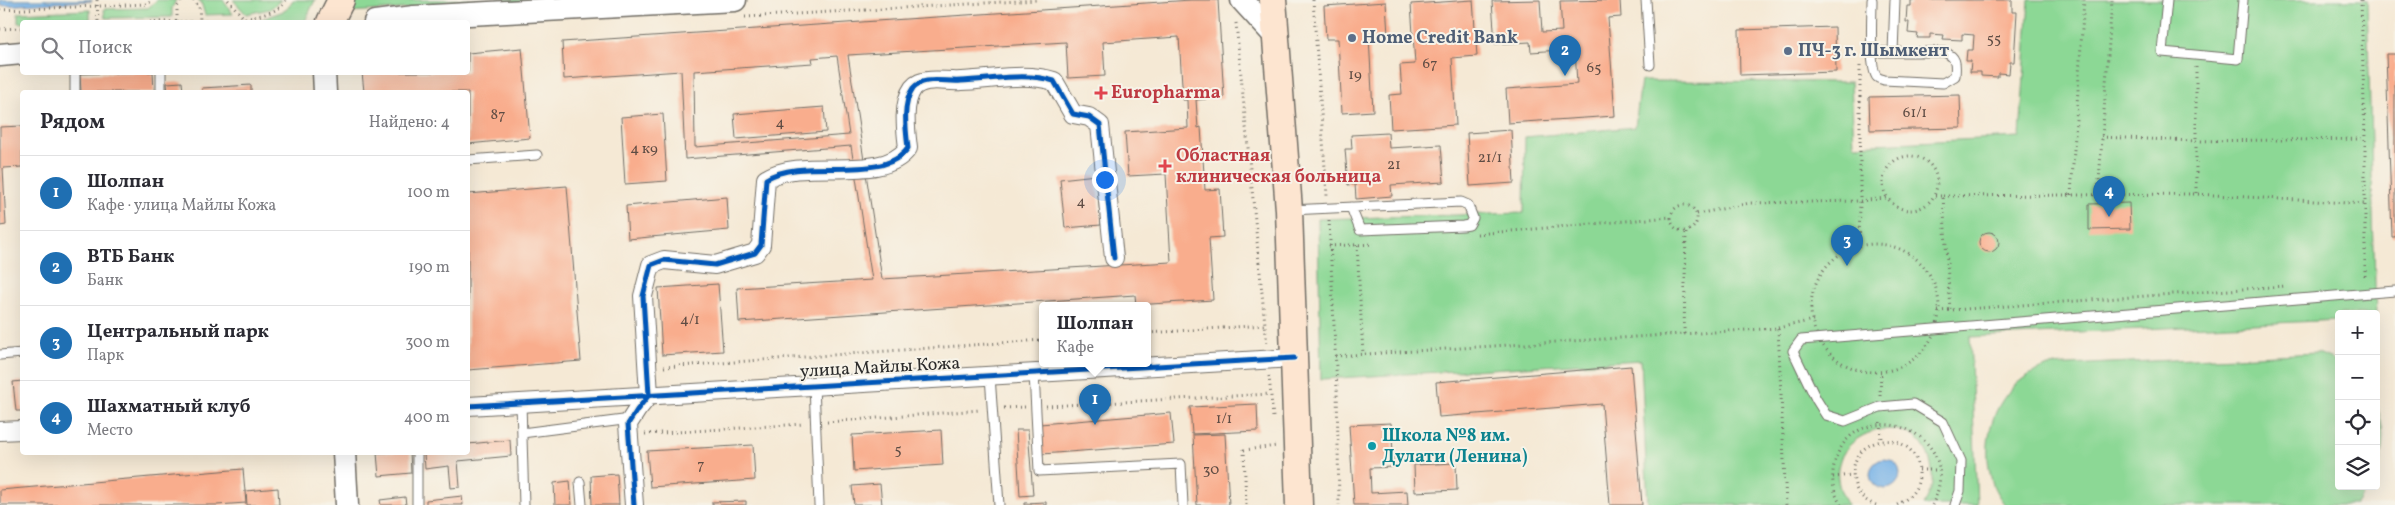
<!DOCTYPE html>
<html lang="ru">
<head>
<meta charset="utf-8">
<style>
	body { margin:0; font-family:Vollkorn,serif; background:#f2f2f3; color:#2b2b33 }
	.controls { position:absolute; right:15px; bottom:15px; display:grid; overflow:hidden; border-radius:5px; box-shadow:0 5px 20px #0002 }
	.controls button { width:45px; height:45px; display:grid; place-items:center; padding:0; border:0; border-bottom:1px solid #e1e1e2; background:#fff; color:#2b2b33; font:25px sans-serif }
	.you { position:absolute; left:1104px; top:179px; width:18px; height:18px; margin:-12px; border:4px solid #fff; border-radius:50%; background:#1a73e8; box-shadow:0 0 0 8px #1a73e833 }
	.badge { display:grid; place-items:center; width:32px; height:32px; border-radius:50%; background:#1f6fb2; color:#fff; font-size:16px; font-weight:700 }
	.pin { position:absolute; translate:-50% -41px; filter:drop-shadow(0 1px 2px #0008) }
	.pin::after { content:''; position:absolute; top:26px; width:18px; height:15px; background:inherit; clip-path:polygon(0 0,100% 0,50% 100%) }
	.popup { position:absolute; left:1039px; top:302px; width:112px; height:65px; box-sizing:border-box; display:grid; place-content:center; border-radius:5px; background:#fff; filter:drop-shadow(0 1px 4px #0005); font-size:16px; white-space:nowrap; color:#7c7c81 }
	.popup b { font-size:19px; color:#2b2b33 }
	.popup::after { content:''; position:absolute; left:50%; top:100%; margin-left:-10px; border:10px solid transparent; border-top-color:#fff }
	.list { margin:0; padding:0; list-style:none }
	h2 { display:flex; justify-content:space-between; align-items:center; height:65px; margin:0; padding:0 20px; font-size:21px }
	h2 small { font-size:16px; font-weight:400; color:#7c7c81 }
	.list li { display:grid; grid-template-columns:32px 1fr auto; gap:15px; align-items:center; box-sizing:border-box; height:75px; padding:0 20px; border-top:1px solid #e1e1e2 }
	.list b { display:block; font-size:19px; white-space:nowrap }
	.list p { margin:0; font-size:16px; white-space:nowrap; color:#7c7c81 }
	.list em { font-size:16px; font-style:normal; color:#7c7c81 }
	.icon { flex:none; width:28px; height:28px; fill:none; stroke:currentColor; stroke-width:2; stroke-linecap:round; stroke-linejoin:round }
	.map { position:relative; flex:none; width:2395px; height:505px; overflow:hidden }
	.search { position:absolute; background:#fff; box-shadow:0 5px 20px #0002; left:20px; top:20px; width:450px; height:55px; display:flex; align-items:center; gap:12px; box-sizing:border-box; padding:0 18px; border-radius:5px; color:#7c7c81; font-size:19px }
	.panel { position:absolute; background:#fff; box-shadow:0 5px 20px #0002; left:20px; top:90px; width:450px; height:365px; border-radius:5px }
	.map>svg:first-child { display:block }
</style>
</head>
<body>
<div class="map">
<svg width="2395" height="505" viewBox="0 0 2395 505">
	<rect width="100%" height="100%" fill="#f7f3e8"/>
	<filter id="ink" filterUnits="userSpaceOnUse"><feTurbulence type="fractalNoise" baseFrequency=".02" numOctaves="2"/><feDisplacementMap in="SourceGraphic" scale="10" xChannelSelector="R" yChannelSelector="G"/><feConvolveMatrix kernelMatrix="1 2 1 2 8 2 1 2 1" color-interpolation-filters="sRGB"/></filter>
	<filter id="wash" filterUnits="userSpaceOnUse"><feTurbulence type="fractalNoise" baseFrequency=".0096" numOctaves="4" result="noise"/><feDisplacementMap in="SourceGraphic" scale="20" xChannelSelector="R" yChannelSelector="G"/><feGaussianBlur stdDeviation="1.12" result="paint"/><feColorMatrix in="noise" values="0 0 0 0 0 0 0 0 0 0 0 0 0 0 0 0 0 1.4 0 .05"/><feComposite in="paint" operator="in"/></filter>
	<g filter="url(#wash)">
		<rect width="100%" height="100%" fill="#f5e9d5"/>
		<path fill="#8cd895" stroke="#5c8260" d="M157,0H176L172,8V17L105,18L104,9L148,8Z
			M198,0H223L233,14L205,15L201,2Z
			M233,0H281L270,9L246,14Z
			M293,0H315L305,21L301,22H260V20L286,10Z
			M354,0H563L348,12Z
			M2029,0H2367L2376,318V314H2339V320L1970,337L1977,505H1923C1932,492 1934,481 1931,465C1919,397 1803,435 1848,505H1648L1641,360L1321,379L1318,219L1524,213L1525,137L1635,127L1641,81L1851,82L1854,145L2020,137Z
			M90,10V20L18,23V13Z
			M2318,353L2339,362V486H2370L2355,505H2005C2000,498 1994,490 1992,481C1981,444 1991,401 2024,378C2031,373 2040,370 2048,366Z
			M2376,405C2386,429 2384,451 2376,475Z"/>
		<path fill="#74b1e7" stroke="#506e89" d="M0,0H92V1L0,6Z
			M1870 474a15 15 0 1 1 30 0a15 15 0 1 1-30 0Z"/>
		<g id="blocks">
			<path fill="#f9ad8d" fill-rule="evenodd" d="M1191,0H1218L1224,98L1196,100L1198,128L1201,127L1205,190L1220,189L1223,237L1209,238L1213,300L1136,305L1135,295L739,322L737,288L872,280L851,146L685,159L681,71L564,79L562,42ZM1179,37L1183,100H1187L1188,128L1125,132L1128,176L1166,174L1171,262L882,279L848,55L1066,42L1068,78L1105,76L1103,42ZM837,56L849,135L695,147L694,71L813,63L812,58Z
				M1473,0L1477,56L1452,58L1456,125L1391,129L1389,95L1402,94L1400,65L1415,64L1411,4Z
				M1540,0L1542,32L1562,31L1560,1L1620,0L1621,17L1608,18L1615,116L1508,123L1506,89L1577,84L1575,49L1531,52L1530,42L1495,44L1492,1Z
				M1911,0H2012V12H2017L2014,62H2010L2009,74L1998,73V77L1981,76V72H1970L1971,61H1966L1967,50H1973L1974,35L1962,34V40L1943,39L1944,35L1930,34V38H1917L1918,34L1908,33L1909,22H1906L1907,6H1911Z
				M1386,2L1388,36L1369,37L1373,111L1342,113L1338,39H1326L1324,6Z
				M1835,27L1836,72L1740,75L1739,30Z
				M522,48L530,138L468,144V92H364L362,72H468V53Z
				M2386,54H2395V237H2392Z
				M153,72L154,92H81L80,74Z
				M182,82L183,92H168L167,83Z
				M251,85V92H202V88Z
				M1960,95L1961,128L1870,130L1869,97Z
				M824,107L826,132L736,139L734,114Z
				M663,114L667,181L625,184L621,117Z
				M22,126V167L3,168L6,225L0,226V127Z
				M1511,130L1514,183L1470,186L1467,133Z
				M1388,133L1389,148L1441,145L1444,182L1391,185L1392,196L1356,199L1355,184L1348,185L1345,149H1352L1351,135Z
				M1096,175L1101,225L1065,228L1060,179Z
				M567,186L581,361L468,370V194Z
				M727,197L729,230L628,239L626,206Z
				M2129,203L2130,229L2089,230V204Z
				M1979 242a10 10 0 1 1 20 0a10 10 0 1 1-20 0Z
				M718,284L723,351L662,355L658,288Z
				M1631,366L1642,505H1610L1602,404L1439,417L1436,382Z
				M22,381V411H16L13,382Z
				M1257,404L1258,431L1192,434L1190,407Z
				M1171,413L1174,444L1042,454L1040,424Z
				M1391,423L1394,467L1370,468L1371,493L1407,491L1408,505H1354L1349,425Z
				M941,430L943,465L854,471L852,435Z
				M1016,430H1028L1033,495L1020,496Z
				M1225,434L1229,505H1197L1193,435Z
				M510,440L511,456L458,461L460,487L451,488L449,466L425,469L424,452H468V444Z
				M753,445L755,480L650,487L647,451Z
				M410,452L411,473L379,476L377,453Z
				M1456,463L1457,490L1415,492L1414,465Z
				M243,469L246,503L217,505H0V490Z
				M617,474L619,505H592L591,476Z
				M570,481L572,505H555L554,483Z
				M880,484L882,505H854L852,486Z
				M278,488L279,505H247L246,491Z
				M462,496L463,505H426V500Z
				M405,497L406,505H381L380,500Z
				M746,501V505H712V502Z
				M1046,502V505H1024V503Z"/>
		</g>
	</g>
	<g filter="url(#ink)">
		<use href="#blocks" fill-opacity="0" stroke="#726e66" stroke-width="1"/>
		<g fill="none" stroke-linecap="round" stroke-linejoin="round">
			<g stroke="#726e66" stroke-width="11">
				<path id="service" d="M1646,0L1650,65
					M1872,0C1872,13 1869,69 1877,77C1879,79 1882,79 1884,80L1943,83L1955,76C1956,64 1957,57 1944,52H1873
					M2167,0L2162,52L2238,59L2243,0
					M1893,52L1895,0
					M75,72V92
					M161,72V92
					M468,160L537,155
					M1290,210L1461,202L1468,205L1473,218L1469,225L1463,226L1360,230L1351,207
					M0,355L22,353
					M1034,373L1039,471L1181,464L1183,505
					M990,376L999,505
					M814,386L819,505
					M521,403L524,505
					M522,433L631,419
					M417,452V505
					M580,482L582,505
					M1955,505L1960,491L1961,461L1943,422L1913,404L1880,407L1845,421L1826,415L1816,399L1793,351L1801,340L2395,291"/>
			</g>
			<g stroke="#726e66" stroke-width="20">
				<path id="minor" d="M468,406L1294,358
					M0,431L22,430
					M634,505L628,424L637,410L649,395L643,296L651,265L664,260L715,265L755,253L761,245L766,179C804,155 882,185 908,148C906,131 902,103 913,88C917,83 922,82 927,81C938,79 950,82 961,81C991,80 1025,72 1054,81L1073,114L1089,117L1100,125L1114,258"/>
			</g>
			<g stroke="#726e66" stroke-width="25">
				<path id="tertiary" d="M1242,0L1276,37
					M375,22L414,17L735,0
					M0,55L22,53
					M324,72L325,92
					M344,452L347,505"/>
			</g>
			<g stroke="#726e66" stroke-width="29">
				<path id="secondary" d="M1273,0L1289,210L1299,505
					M330,22L341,0"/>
			</g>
			<path stroke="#726e66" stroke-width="3" stroke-dasharray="1 4" stroke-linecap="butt" d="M97,0L98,22
				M193,0L199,6L200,20
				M228,0L244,18
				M1313,0L1327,196
				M2361,0L2365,139V280
				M0,10L148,4L152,0
				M745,17L1037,0
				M177,21V7L182,0
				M150,22C175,21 276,26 286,0
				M1236,23L1267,345
				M0,29L22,28
				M1860,66V201L1886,198
				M2196,67V194
				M2101,137L2195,141L2365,139
				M1883 183a27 27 0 1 1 54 0a27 27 0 1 1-54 0Z
				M2071,195L2084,0
				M2098,195L2112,0
				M1935,196H1943L1950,310
				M1943,196L2196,194L2365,204
				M1671 218a13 13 0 1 1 26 0a13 13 0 1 1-26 0Z
				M1697,214L1750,203L1860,201L1859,246
				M1329,220L1337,389L1339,505
				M1477,234L1671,217
				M1811 308a64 64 0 1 1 128 0a64 64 0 1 1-128 0Z
				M1357,245L1363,354
				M1329,246L1374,244
				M1938,311L2285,286
				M1778,328L1813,320
				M1148,333L1265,325
				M1684,334L1686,230
				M1335,356L1778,328L1786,505
				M664,367L1042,340
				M1269,376L1273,417
				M1880,396L1881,372
				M1046,406L1270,394
				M1004,408L1025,407
				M827,422L980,410
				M1880,422L1881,440
				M645,434L803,424
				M1919,470H1939
				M1833,477L1852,475
				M1246,505L1244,450L1277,446
				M1841,505C1833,492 1831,479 1834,465C1852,389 1971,430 1932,505
				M1876,505C1866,502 1857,494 1855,485C1841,435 1916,423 1919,472C1920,488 1910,498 1897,505"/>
			<use href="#service" stroke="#fff" stroke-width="9"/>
			<use href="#minor" stroke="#fff" stroke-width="18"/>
			<use href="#tertiary" stroke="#fff" stroke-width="22"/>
			<use href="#secondary" stroke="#fde5d0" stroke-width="26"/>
			<g stroke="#f7f3e8" stroke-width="8">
				<path id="cycleway" d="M468,406L1294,358
					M634,505L628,424L637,410L649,395L643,296L651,265L664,260L715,265L755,253L761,245L766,179C804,155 882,185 908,148C906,131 902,103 913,88C917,83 922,82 927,81C938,79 950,82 961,81C991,80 1025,72 1054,81L1073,114L1089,117L1100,125L1114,258"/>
			</g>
			<use href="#cycleway" stroke="#0057b8" stroke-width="5"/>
		</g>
	</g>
	<g fill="#5c6f8a" stroke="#f7f3e8" stroke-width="2">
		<circle cx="1352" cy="38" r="5"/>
		<circle cx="1788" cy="51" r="5"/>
	</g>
	<g fill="#e0444e" stroke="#f7f3e8" stroke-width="2">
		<path d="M1098.5 85.5h5v5h5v5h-5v5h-5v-5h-5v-5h5z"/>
		<path d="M1162.5 158.5h5v5h5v5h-5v5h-5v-5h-5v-5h5z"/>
	</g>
	<circle fill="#0f9aa8" stroke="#f7f3e8" stroke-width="2" cx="1372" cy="446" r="5"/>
	<g text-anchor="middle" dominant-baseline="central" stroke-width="4" stroke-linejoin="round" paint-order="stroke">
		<g font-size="15" fill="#5e4c44">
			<text x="1994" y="39">55</text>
			<text x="1430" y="64">67</text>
			<text x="1594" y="68">65</text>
			<text x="1355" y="75">19</text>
			<text x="1915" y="113">61/1</text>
			<text x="498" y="115">87</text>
			<text x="780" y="123">4</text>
			<text x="644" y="149">4 к9</text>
			<text x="1490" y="158">21/1</text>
			<text x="1394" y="165">21</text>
			<text x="1081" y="202">4</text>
			<text x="690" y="320">4/1</text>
			<text x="1224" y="419">1/1</text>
			<text x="898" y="450">5</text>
			<text x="701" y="465">7</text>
			<text x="1211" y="470">30</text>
		</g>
		<g font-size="18" font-weight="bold" fill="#4e5e75" stroke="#f7f3e8" text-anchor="start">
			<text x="1362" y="38">Home Credit Bank</text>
			<text x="1798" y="51">ПЧ-3 г. Шымкент</text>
		</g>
		<g font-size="18" font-weight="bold" fill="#be3a42" stroke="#f7f3e8" text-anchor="start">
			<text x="1111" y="93">Europharma</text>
			<text x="1176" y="156">Областная<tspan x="1176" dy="21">клиническая больница</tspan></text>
		</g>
		<g font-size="18" fill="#2b2b2b" stroke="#f7f3e8">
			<text transform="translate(880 368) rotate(-3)">улица Майлы Кожа</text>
		</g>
		<g font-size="18" font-weight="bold" fill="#0d838f" stroke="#f7f3e8" text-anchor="start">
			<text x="1382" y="436">Школа №8 им.<tspan x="1382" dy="21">Дулати (Ленина)</tspan></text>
		</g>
	</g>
</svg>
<div class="controls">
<button>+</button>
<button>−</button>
<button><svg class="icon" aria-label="locate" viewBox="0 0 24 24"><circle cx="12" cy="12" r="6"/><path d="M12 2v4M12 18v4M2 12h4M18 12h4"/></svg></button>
<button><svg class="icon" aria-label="layers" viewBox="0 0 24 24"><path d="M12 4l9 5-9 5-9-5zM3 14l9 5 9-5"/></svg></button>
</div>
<div class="you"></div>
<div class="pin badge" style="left:1095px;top:425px">1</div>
<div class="popup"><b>Шолпан</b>Кафе</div>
<div class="pin badge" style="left:1565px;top:76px">2</div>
<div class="pin badge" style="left:1847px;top:266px">3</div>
<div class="pin badge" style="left:2109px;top:217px">4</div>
<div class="search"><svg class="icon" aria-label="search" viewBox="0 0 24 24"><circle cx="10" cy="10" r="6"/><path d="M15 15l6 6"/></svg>Поиск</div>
<section class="panel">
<h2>Рядом<small>Найдено: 4</small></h2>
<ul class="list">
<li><span class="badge">1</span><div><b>Шолпан</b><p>Кафе · улица Майлы Кожа</p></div><em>100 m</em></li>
<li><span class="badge">2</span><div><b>ВТБ Банк</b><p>Банк</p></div><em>190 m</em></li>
<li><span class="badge">3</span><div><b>Центральный парк</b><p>Парк</p></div><em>300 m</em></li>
<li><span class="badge">4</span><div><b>Шахматный клуб</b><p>Место</p></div><em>400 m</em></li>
</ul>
</section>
</div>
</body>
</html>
